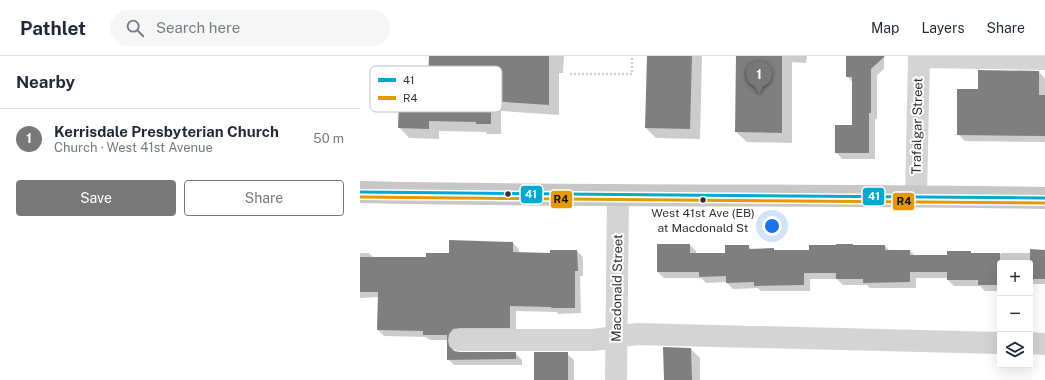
<!DOCTYPE html>
<html lang="en">
<head>
<meta charset="utf-8">
<style>
	body { margin:0; font-family:"Public Sans",sans-serif; background:#f6f6f7; color:#1f2937 }
	.controls { position:absolute; right:12px; bottom:12px; display:grid; overflow:hidden; border-radius:4px; box-shadow:0 4px 16px #0002 }
	.controls button { width:36px; height:36px; display:grid; place-items:center; padding:0; border:0; border-bottom:1px solid #e0e1e3; background:#fff; color:#1f2937; font:20px sans-serif }
	.you { position:absolute; left:412px; top:170px; width:14px; height:14px; margin:-10px; border:3px solid #fff; border-radius:50%; background:#1a73e8; box-shadow:0 0 0 6px #1a73e833 }
	.badge { display:grid; place-items:center; width:26px; height:26px; border-radius:50%; background:#787878; color:#fff; font-size:13px; font-weight:700 }
	.pin { position:absolute; translate:-50% -33px; filter:drop-shadow(0 1px 2px #0008) }
	.pin::after { content:''; position:absolute; top:21px; width:14px; height:12px; background:inherit; clip-path:polygon(0 0,100% 0,50% 100%) }
	.list { margin:0; padding:0; list-style:none }
	h2 { display:flex; justify-content:space-between; align-items:center; height:52px; margin:0; padding:0 16px; font-size:17px }
	h2 small { font-size:13px; font-weight:400; color:#747a83 }
	.list li { display:grid; grid-template-columns:26px 1fr auto; gap:12px; align-items:center; box-sizing:border-box; height:60px; padding:0 16px; border-top:1px solid #e0e1e3 }
	.list b { display:block; font-size:15px; white-space:nowrap }
	.list p { margin:0; font-size:13px; white-space:nowrap; color:#747a83 }
	.list em { font-size:13px; font-style:normal; color:#747a83 }
	.actions { display:flex; gap:8px; padding:12px 16px }
	.actions a { flex:1; padding:9px 0; border:1px solid #787878; border-radius:4px; text-align:center; font-size:14px; color:#787878 }
	.actions .main { background:#787878; color:#fff }
	.icon { flex:none; width:22px; height:22px; fill:none; stroke:currentColor; stroke-width:2; stroke-linecap:round; stroke-linejoin:round }
	.map { position:relative; flex:none; width:685px; height:324px; overflow:hidden }
	header { display:flex; align-items:center; gap:24px; box-sizing:border-box; height:56px; padding:0 20px; background:#fff; border-bottom:1px solid #e0e1e3 }
	header strong { font-size:19px }
	nav { display:flex; gap:22px; margin-inline-start:auto; font-size:14px }
	.search { width:280px; height:36px; background:#f6f6f7; display:flex; align-items:center; gap:10px; box-sizing:border-box; padding:0 14px; border-radius:22px; color:#747a83; font-size:15px }
	main { display:flex }
	aside { flex:1; background:#fff }
	.map>svg:first-child { display:block }
</style>
</head>
<body>
<header>
<strong>Pathlet</strong>
<div class="search"><svg class="icon" aria-label="search" viewBox="0 0 24 24"><circle cx="10" cy="10" r="6"/><path d="M15 15l6 6"/></svg>Search here</div>
<nav><a>Map</a><a>Layers</a><a>Share</a></nav>
</header>
<main>
<aside>
<h2>Nearby<small></small></h2>
<ul class="list">
<li><span class="badge">1</span><div><b>Kerrisdale Presbyterian Church</b><p>Church · West 41st Avenue</p></div><em>50 m</em></li>
</ul>
<div class="actions"><a class="main">Save</a><a>Share</a></div>
</aside>
<div class="map">
<svg width="685" height="324" viewBox="0 0 685 324">
	<rect width="100%" height="100%" fill="#fff"/>
	<path fill="#0003" d="M70,0H204L203,17H199V59L141,55V78H127L126,76L79,75V83L49,82L39,71L69,22Z
		M288,0H342L340,83L296,82L286,72Z
		M377,0H447L446,7L432,6V87L387,86L376,76Z
		M487,0H524V13L517,19V63H515V103H482L476,96L493,70V27L487,20Z
		M679,16L685,23V86L605,85L598,78L619,34Z
		M153,187L159,193V198H191L217,195L223,201V220H220L221,257L198,258L197,256L156,255V277L93,291L95,296L156,298L162,304V309H94L88,303V284H70L66,281L24,280L18,274V241L0,242V197H9L14,202H67Z
		M330,189L336,195V198H366L388,190L392,194L413,193L415,195H450L525,190L530,195H550L555,200H588L610,196L612,198H641V197H670V194L685,195V228H670V207H640V235H625L620,230H594L588,224V222H556V232H510L507,229H483L477,223H450V235H401L398,232L373,233L366,226L346,227L341,222H304L298,216Z
		M331,293L340,302V324H305Z
		M207,298L214,304V324H175Z"/>
	<path fill="#7f7f7f" d="M69,0H189V49L131,45V68H116V66L69,65V73L38,72L40,20L68,21Z
		M287,0H332L330,73L285,72Z
		M376,0H422V77L375,76Z
		M486,0H525L511,13V57H509V97H475V69H492V21H486Z
		M618,14L679,15V39H685V80L597,79V33H618Z
		M89,184L153,186V196L190,197V194H217L218,215H215V252H191V251L150,250V272H100L93,273L89,278L88,284L89,290L94,295L100,296H156V303L87,304V279H63V275L17,274L18,236H0V201H66V197H89Z
		M297,188H330V197H365V189H389V193L414,192V194H449V189H476V188H493V189H525V194H550V199H587V195H611V197H640V229H618V224H587V216H550V226L503,227V223H476V217H444V229L394,230V226L366,227V220L339,221V216H297Z
		M670,193L685,194V223H670Z
		M303,291L331,292L332,324H304Z
		M174,296H208V324H174Z"/>
	<g fill="none" stroke-linecap="round" stroke-linejoin="round">
		<path stroke="#d4d4d4" stroke-width="2.5" stroke-dasharray="2 2" stroke-linecap="butt" d="M210,18H272V0"/>
		<path stroke="#d4d4d4" stroke-width="22" d="M559,1L685,3
			M556,140L559,0
			M100,284H233L277,278L640,287
			M670,287L685,288
			M256,324L258,139"/>
		<path stroke="#c7c7c7" stroke-width="22" d="M0,136C228,141 457,138 685,142"/>
		<g stroke="#fff" stroke-width="6">
			<path id="bus-1" d="M0,136C228,140 457,139 685,142"/>
		</g>
		<g stroke="#fff" stroke-width="6">
			<path id="bus-2" d="M0,141C228,145 457,144 685,147"/>
		</g>
		<use href="#bus-1" stroke="#00a9ce" stroke-width="3"/>
		<use href="#bus-2" stroke="#e39a05" stroke-width="3"/>
	</g>
	<g fill="#2f2f2f" stroke="#fff" stroke-width="1.5">
		<circle cx="148" cy="138" r="3.5"/>
		<circle cx="343" cy="144" r="3.5"/>
	</g>
	<g text-anchor="middle" dominant-baseline="central" stroke-width="4" stroke-linejoin="round" paint-order="stroke">
		<g font-size="12" fill="#2f2f2f" stroke="#fff">
			<text x="343" y="157">West 41st Ave (EB)<tspan x="343" dy="15">at Macdonald St</tspan></text>
		</g>
		<g font-size="13" fill="#2f2f2f" stroke="#fff">
			<text transform="translate(557 70) rotate(-89)">Trafalgar Street</text>
			<text transform="translate(257 232) rotate(-89)">Macdonald Street</text>
		</g>
	</g>
	<rect x="10" y="10" width="132" height="46" rx="6" fill="#fff" stroke="#c1c1c1" stroke-width="1"/>
	<rect x="18" y="22" width="18" height="4" fill="#00a9ce"/>
	<rect x="18" y="40" width="18" height="4" fill="#e39a05"/>
	<g font-size="11" fill="#2f2f2f">
		<text x="43" y="28">41</text>
		<text x="43" y="46">R4</text>
	</g>
	<g stroke="#fff" stroke-width="1.5">
		<rect x="160" y="129" width="23" height="19" rx="4" fill="#00a9ce"/>
		<rect x="502" y="131" width="23" height="19" rx="4" fill="#00a9ce"/>
		<rect x="190" y="134" width="23" height="19" rx="4" fill="#e39a05"/>
		<rect x="532" y="136" width="23" height="19" rx="4" fill="#e39a05"/>
	</g>
	<g font-size="11" text-anchor="middle" font-weight="bold" fill="#fff">
		<text x="171" y="142">41</text>
		<text x="514" y="144">41</text>
	</g>
	<g font-size="11" text-anchor="middle" font-weight="bold" fill="#111">
		<text x="201" y="147">R4</text>
		<text x="544" y="149">R4</text>
	</g>
</svg>
<div class="controls">
<button>+</button>
<button>−</button>
<button><svg class="icon" aria-label="layers" viewBox="0 0 24 24"><path d="M12 4l9 5-9 5-9-5zM3 14l9 5 9-5"/></svg></button>
</div>
<div class="you"></div>
<div class="pin badge" style="left:399px;top:38px">1</div>
</div>
</main>
</body>
</html>
